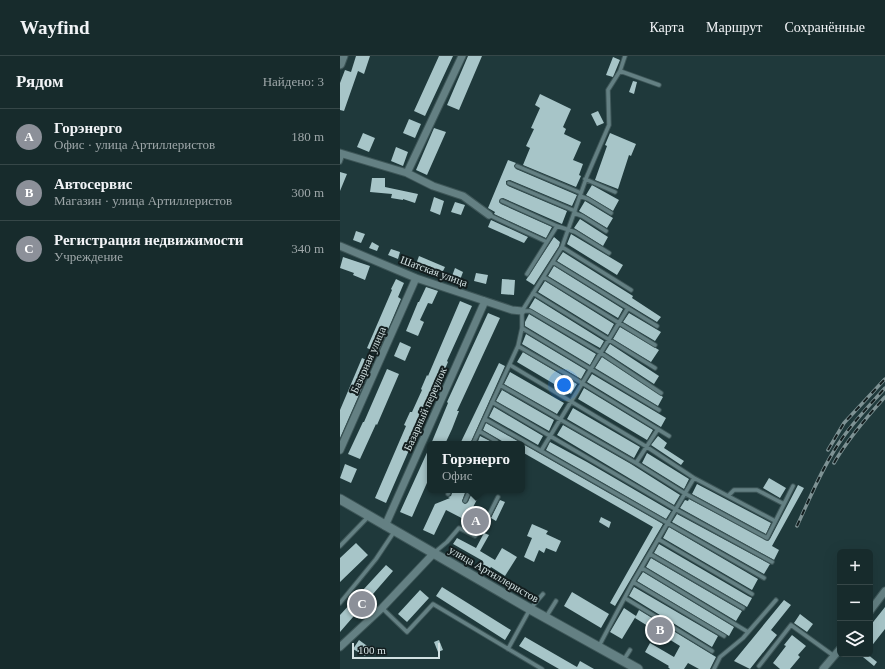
<!DOCTYPE html>
<html lang="ru">
<head>
<meta charset="utf-8">
<style>
	body { margin:0; font-family:"Times New Roman",serif; background:#243738; color:#f1f3f6 }
	.controls { position:absolute; right:12px; bottom:12px; display:grid; overflow:hidden; border-radius:6px; box-shadow:0 4px 16px #0002 }
	.controls button { width:36px; height:36px; display:grid; place-items:center; padding:0; border:0; border-bottom:1px solid #364748; background:#172b2c; color:#f1f3f6; font:20px sans-serif }
	.scale { position:absolute; left:12px; bottom:10px; width:88px; box-sizing:border-box; padding-left:4px; border:2px solid #d2e1e2; border-top:0; font-size:11px; line-height:14px; white-space:nowrap; color:#d2e1e2; -webkit-text-stroke:3px #131e1f; paint-order:stroke }
	.you { position:absolute; left:224px; top:329px; width:14px; height:14px; margin:-10px; border:3px solid #fff; border-radius:50%; background:#1a73e8; box-shadow:0 0 0 6px #1a73e833 }
	.badge { display:grid; place-items:center; width:26px; height:26px; border-radius:50%; background:#8c9099; color:#fff; font-size:13px; font-weight:700 }
	.pin { position:absolute; translate:-50% -50%; border:2px solid #fff; box-shadow:0 1px 4px #0006 }
	.popup { position:absolute; left:87px; top:385px; width:98px; height:52px; box-sizing:border-box; display:grid; place-content:center; border-radius:6px; background:#172b2c; filter:drop-shadow(0 1px 3px #0005); font-size:13px; white-space:nowrap; color:#9ea7a9 }
	.popup b { font-size:15px; color:#f1f3f6 }
	.popup::after { content:''; position:absolute; left:50%; top:100%; margin-left:-8px; border:8px solid transparent; border-top-color:#172b2c }
	.list { margin:0; padding:0; list-style:none }
	h2 { display:flex; justify-content:space-between; align-items:center; height:52px; margin:0; padding:0 16px; font-size:17px }
	h2 small { font-size:13px; font-weight:400; color:#9ea7a9 }
	.list li { display:grid; grid-template-columns:26px 1fr auto; gap:12px; align-items:center; box-sizing:border-box; height:56px; padding:0 16px; border-top:1px solid #364748 }
	.list b { display:block; font-size:15px; white-space:nowrap }
	.list p { margin:0; font-size:13px; white-space:nowrap; color:#9ea7a9 }
	.list em { font-size:13px; font-style:normal; color:#9ea7a9 }
	.icon { flex:none; width:22px; height:22px; fill:none; stroke:currentColor; stroke-width:2; stroke-linecap:round; stroke-linejoin:round }
	.map { position:relative; flex:none; width:545px; height:613px; overflow:hidden }
	header { display:flex; align-items:center; gap:24px; box-sizing:border-box; height:56px; padding:0 20px; background:#172b2c; border-bottom:1px solid #364748 }
	header strong { font-size:19px }
	nav { display:flex; gap:22px; margin-inline-start:auto; font-size:14px }
	main { display:flex }
	aside { flex:1; background:#172b2c }
	.map>svg:first-child { display:block }
</style>
</head>
<body>
<header>
<strong>Wayfind</strong>
<nav><a>Карта</a><a>Маршрут</a><a>Сохранённые</a></nav>
</header>
<main>
<aside>
<h2>Рядом<small>Найдено: 3</small></h2>
<ul class="list">
<li><span class="badge">A</span><div><b>Горэнерго</b><p>Офис · улица Артиллеристов</p></div><em>180 m</em></li>
<li><span class="badge">B</span><div><b>Автосервис</b><p>Магазин · улица Артиллеристов</p></div><em>300 m</em></li>
<li><span class="badge">C</span><div><b>Регистрация недвижимости</b><p>Учреждение</p></div><em>340 m</em></li>
</ul>
</aside>
<div class="map">
<svg width="545" height="613" viewBox="0 0 545 613">
	<rect width="100%" height="100%" fill="#1f393b"/>
	<path fill="#a7c5c8" d="M16,0H30L24,18L18,15L4,55L0,54V27L5,14L11,16Z
		M99,0H113L85,60L74,55Z
		M128,0H142L119,54L107,49Z
		M273,1L280,4L273,21L266,19Z
		M293,25L297,26L294,38L289,36Z
		M200,38L231,53L223,71L226,73L224,78L241,86L233,104L243,108L239,119L241,120L236,131L183,109L190,92L186,90L194,73L191,72L200,52L195,49Z
		M258,55L264,67L257,70L251,58Z
		M69,63L81,68L75,82L63,77Z
		M94,72L106,76L87,119L76,114Z
		M23,77L35,82L29,96L17,91Z
		M270,77L296,88L291,100L289,99L278,133L255,124L267,90L265,89Z
		M56,91L68,96L63,110L51,105Z
		M168,104L176,107L174,110L176,113L237,139L232,150L170,124L166,125V128L168,130L227,155L222,168L163,142L160,143L159,146L161,148L212,171L206,182L154,158L155,156L148,152Z
		M0,116L7,118L0,135Z
		M32,122H45V131L78,138L75,147L63,143V144L51,142L52,138L30,136Z
		M252,129L279,144L273,155L246,139Z
		M94,141L104,145L100,159L90,155Z
		M245,145L273,162L267,172L239,155Z
		M115,146L125,149L121,159L111,156Z
		M240,163L268,181L263,190L234,172Z
		M151,164L188,181L184,187L148,171Z
		M16,175L25,178L21,187L13,184Z
		M231,178L283,209L277,219L227,188Z
		M214,181L220,186L219,190L194,229L186,224Z
		M32,186L39,190L37,195L29,192Z
		M51,193L60,196L58,203L48,199Z
		M223,196L293,240L292,242L321,261L317,266L217,205Z
		M79,200L105,211L102,217L76,208Z
		M3,201L30,210L25,224L13,219L14,217L0,212Z
		M214,210L283,253L278,262L208,220Z
		M115,212L123,216L120,224L112,220Z
		M136,217L148,219L146,228L134,225Z
		M56,223L64,227L58,241L61,243L38,297L27,292L52,234L51,233Z
		M162,223L175,224L174,239L161,238Z
		M205,225L274,268L268,279L198,236Z
		M86,231L98,235L92,248L88,247L80,264L84,266L78,280L66,275L78,246H79Z
		M195,242L264,285L260,292L189,252Z
		M120,245L132,250L107,305L108,306L102,320L100,319L91,342L92,343L86,356H84L75,377L76,378L46,447L35,442L66,370L64,369L70,356H72L82,334L81,333L87,319L88,320Z
		M148,257L160,262L117,355H119L112,373L105,388H91L108,347L107,346Z
		M289,257L321,276L315,285L283,266Z
		M189,258L256,298L250,309L185,270V266Z
		M280,271L319,294L311,306L273,283Z
		M186,278L246,314L241,323L182,288Z
		M60,286L71,291L65,305L54,300Z
		M270,288L319,320L314,328L265,296Z
		M183,296L237,328L231,338L177,306Z
		M262,301L323,341L318,350L255,312Z
		M22,302L33,307L0,382V354Z
		M159,307L165,310L130,388H120Z
		M47,313L59,318L37,369L36,368L20,403L8,398L23,366H24Z
		M170,316L224,347L217,358L164,328Z
		M252,318L326,362L321,371L247,326Z
		M244,332L313,374L307,384L238,343Z
		M162,334L214,364L209,375L156,345Z
		M154,351L203,380L198,389L149,361Z
		M233,352L300,391L294,402L227,363Z
		M146,367L323,468L275,550L270,547L313,471L182,396V388H167L143,374Z
		M223,369L291,408L340,439L334,449L217,379Z
		M140,380L150,385L149,388H137Z
		M318,380L327,387L324,392L344,405L341,409L311,389Z
		M210,386L247,406L331,455L326,463L206,394Z
		M90,390V420L72,461L60,456Z
		M307,397L349,423L344,433L302,407Z
		M5,408L17,413L11,427L0,422Z
		M429,422L446,432L440,442L423,432Z
		M357,428L431,467L426,478L352,438Z
		M458,429L464,432L432,490L439,494L434,504L340,452L345,444L348,445L349,443L428,485L430,483Z
		M113,434H126L122,445L125,448L128,446L133,434H142L132,453L145,460L140,469L139,471L106,454L94,479L83,474L95,448L110,442L108,441L111,440Z
		M160,444L165,446L156,465L151,462Z
		M337,458L430,508L424,518L332,466Z
		M261,461L271,466L269,472L259,466Z
		M192,468L208,475L206,478L221,485L216,496L206,492L204,497L199,494L194,506L184,501L192,482L187,480Z
		M329,471L418,523L412,534L323,482Z
		M144,477L149,479L140,495L155,504L162,492L177,501L165,520L151,511L149,514L141,509L143,505L113,488L117,482L136,492Z
		M16,487L28,499L0,526V502Z
		M319,488L408,540L412,542L407,551L314,497Z
		M311,502L402,555L396,565L306,511Z
		M46,509L53,515L0,576V559Z
		M303,516L394,571L389,580L297,525Z
		M102,531L171,574L165,584L96,540Z
		M294,531L378,580L372,591L289,540Z
		M80,534L89,542L67,566L58,558Z
		M232,536L269,558L261,572L224,550Z
		M444,544L451,549L431,574L437,579L410,613L394,605Z
		M545,551V573L530,592V570Z
		M284,552L296,560L282,583L270,576Z
		M299,554L376,601L370,613H359L348,607L344,613H330L328,611L329,610L305,596L310,587L334,601L340,590L295,562Z
		M460,558L473,568L467,576L454,567Z
		M452,579L466,590L458,599L460,601L450,613H440L433,607L446,590L444,589Z
		M185,581L237,611L240,605L254,613H219L179,590Z
		M19,584L30,592L25,600L13,593Z
		M99,584L103,594L98,596L94,586Z
		M525,598H527L537,606L534,610L523,601Z"/>
	<g fill="none" stroke-linecap="round" stroke-linejoin="round">
		<g stroke="#3e5658" stroke-width="5.5">
			<path id="lane" d="M280,15L319,29
				M0,106L3,98
				M177,110L241,137
				M245,123L275,136
				M169,127L235,155
				M240,140L248,143L271,157
				M162,145L217,170L235,176L269,197
				M234,157L242,160L266,175
				M149,159L207,186
				M222,191L291,234
				M213,206L317,270
				M187,218L217,170
				M204,221L315,289
				M193,237L315,312
				M182,255H190L261,297L321,337
				M182,272L319,354
				M178,290L242,327L329,380
				M170,309L307,391L354,422L435,465
				M160,329L296,407L344,437L427,482L453,430
				M152,346L335,453L432,506
				M145,363L424,522
				M139,375L156,385L154,388
				M133,388L178,290L182,272V255L222,191L247,120L269,69L268,34L280,15L285,0
				M201,395L288,252
				M296,407L318,373
				M108,438L110,434
				M388,440L394,434H417L444,448
				M125,445L130,434
				M318,483L412,538
				M0,490L28,461
				M95,496L107,486L119,472L135,480L143,471L158,441
				M310,498L403,552
				M302,512L408,576
				M293,526L384,580
				M285,542L372,595
				M0,547L36,503L54,476
				M42,552L67,576L93,548L202,613
				M206,561L216,545
				M259,590L293,526L354,422
				M168,593L190,553L203,538
				M283,605L290,594
				M419,610L451,569L494,600
				M374,613L380,601L403,582L436,544"/>
		</g>
		<g stroke="#3e5658" stroke-width="9">
			<path id="street" d="M0,97L67,117L93,130L123,140L149,159
				M67,117L122,0
				M0,190L76,222L172,254L182,255
				M0,394L76,222
				M45,470L145,245
				M530,555L545,535
				M0,591L42,552L94,497
				M483,613L500,593"/>
		</g>
		<g stroke="#3e5658" stroke-width="11">
			<path id="secondary" d="M0,8L3,0
				M0,443L190,553L298,613"/>
		</g>
		<use href="#lane" stroke="#648083" stroke-width="3.5"/>
		<use href="#street" stroke="#648083" stroke-width="7"/>
		<use href="#secondary" stroke="#648083" stroke-width="9"/>
		<g stroke="#7e9294" stroke-width="3.5">
			<path id="rail" d="M488,394L504,367L545,323
				M494,407C508,383 526,362 545,341
				M457,470C470,442 482,412 499,387C512,367 529,350 545,332"/>
		</g>
		<use href="#rail" stroke="#131e1f" stroke-width="2" stroke-dasharray="6" stroke-linecap="butt"/>
	</g>
	<g text-anchor="middle" dominant-baseline="central" stroke-width="4" stroke-linejoin="round" paint-order="stroke">
		<g font-size="11" fill="#d2e1e2" stroke="#131e1f">
			<text transform="translate(94 215) rotate(20)">Шатская улица</text>
			<text transform="translate(28 304) rotate(-66)">Базарная улица</text>
			<text transform="translate(85 353) rotate(-66)">Базарный переулок</text>
			<text transform="translate(154 518) rotate(30)">улица Артиллеристов</text>
		</g>
	</g>
</svg>
<div class="controls">
<button>+</button>
<button>−</button>
<button><svg class="icon" aria-label="layers" viewBox="0 0 24 24"><path d="M12 4l9 5-9 5-9-5zM3 14l9 5 9-5"/></svg></button>
</div>
<div class="scale">100 m</div>
<div class="you"></div>
<div class="pin badge" style="left:136px;top:465px">A</div>
<div class="popup"><b>Горэнерго</b>Офис</div>
<div class="pin badge" style="left:320px;top:574px">B</div>
<div class="pin badge" style="left:22px;top:548px">C</div>
</div>
</main>
</body>
</html>
